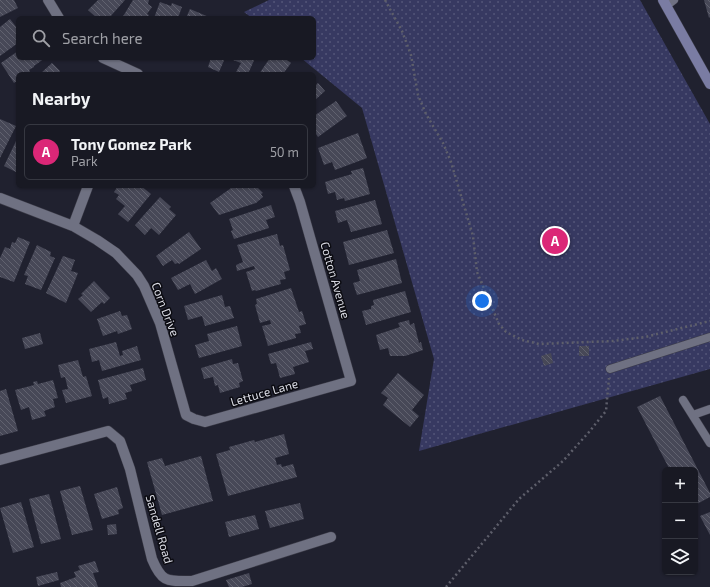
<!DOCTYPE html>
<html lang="en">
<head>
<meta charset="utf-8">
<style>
	body { margin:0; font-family:"Exo 2",sans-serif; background:#21222b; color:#f1f3f6 }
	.controls { position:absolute; right:12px; bottom:12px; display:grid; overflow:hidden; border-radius:6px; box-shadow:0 1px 3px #0004 }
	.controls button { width:36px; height:36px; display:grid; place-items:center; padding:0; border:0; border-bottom:1px solid #363841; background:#181923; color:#f1f3f6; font:20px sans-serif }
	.you { position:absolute; left:482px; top:301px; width:14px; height:14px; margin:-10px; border:3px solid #fff; border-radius:50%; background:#1a73e8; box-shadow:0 0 0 6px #1a73e833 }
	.badge { display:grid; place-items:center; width:26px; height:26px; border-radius:50%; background:#db2777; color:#fff; font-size:13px; font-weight:700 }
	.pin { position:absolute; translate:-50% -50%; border:2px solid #fff; box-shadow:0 1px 4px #0006 }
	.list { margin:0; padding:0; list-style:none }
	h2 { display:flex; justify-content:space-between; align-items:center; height:52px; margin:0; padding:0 16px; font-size:17px }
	h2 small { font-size:13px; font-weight:400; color:#9fa0a6 }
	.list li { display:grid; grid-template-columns:26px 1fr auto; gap:12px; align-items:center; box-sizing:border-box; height:56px; margin:0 8px 8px; padding:0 8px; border:1px solid #363841; border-radius:6px }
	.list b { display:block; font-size:15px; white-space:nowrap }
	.list p { margin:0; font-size:13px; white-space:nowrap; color:#9fa0a6 }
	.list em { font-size:13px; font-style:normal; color:#9fa0a6 }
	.icon { flex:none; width:22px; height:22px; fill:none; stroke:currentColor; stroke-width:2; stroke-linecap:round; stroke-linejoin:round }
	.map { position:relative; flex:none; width:710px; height:587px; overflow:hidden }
	.search { position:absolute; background:#181923; box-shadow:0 1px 3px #0004; left:16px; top:16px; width:300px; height:44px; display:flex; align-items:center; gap:10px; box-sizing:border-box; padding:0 14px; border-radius:6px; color:#9fa0a6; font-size:15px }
	.panel { position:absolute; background:#181923; box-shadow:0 1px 3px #0004; left:16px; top:72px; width:300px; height:116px; border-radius:6px }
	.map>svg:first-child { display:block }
</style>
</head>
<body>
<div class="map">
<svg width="710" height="587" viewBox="0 0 710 587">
	<defs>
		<pattern id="green-dots" width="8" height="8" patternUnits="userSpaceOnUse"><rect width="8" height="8" fill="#373961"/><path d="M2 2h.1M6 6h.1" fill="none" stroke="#535578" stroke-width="1.8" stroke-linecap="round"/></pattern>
		<pattern id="building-back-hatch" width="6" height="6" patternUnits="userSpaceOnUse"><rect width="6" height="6" fill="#474857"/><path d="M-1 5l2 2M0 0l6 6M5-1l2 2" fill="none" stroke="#61626f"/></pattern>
	</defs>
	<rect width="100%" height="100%" fill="#20212f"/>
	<path fill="url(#green-dots)" d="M269,0H640L710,124V369L419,451L434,359L362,108L301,58H314V18H252L244,12Z"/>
	<path fill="url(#building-back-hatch)" d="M0,0H14L18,8L0,17Z
		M98,0H125L109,18H97L88,10Z
		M133,0H149L148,4L152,7L147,14L149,15L147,18H122Z
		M704,0H710V17L709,18Z
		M160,2L171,6L172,3L182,7L178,18H154Z
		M190,9L209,17V18H186Z
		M10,19L17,28L18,27V43L0,56V27Z
		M18,51V58H45L34,66V67L29,70L30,71L27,74H18V80L14,83L1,63Z
		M211,58H225L219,72L208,67Z
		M234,58H255L248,74H235L241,63L233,60Z
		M270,58H284L291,63L283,74H259Z
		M52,63L60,71L57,74H40Z
		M318,83L325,91L314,101V87Z
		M336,101L347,116L318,137L314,131V116Z
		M0,119L16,126L0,158Z
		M358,133L367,158L335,170L332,162L324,165L318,148Z
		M18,137V168L16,172L4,166Z
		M363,168L370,194L345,201L344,198L337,200L335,192L328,194L325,182L352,174L351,171Z
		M118,186H141L151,194L128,222L118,214L125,206L116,199L119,195L114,192Z
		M234,186H260L258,188L263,193L261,194L263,197L256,203L219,215L210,203Z
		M160,197L171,207L169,209L176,215L159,235L151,228L145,235L135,225Z
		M375,200L382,224L351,232L347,220L338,223L335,211Z
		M271,205L275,217L266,220L269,228L234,239L231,231L233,230L229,219Z
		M387,230L394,253L349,265L343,242Z
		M189,232L201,249L179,264L178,263L175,264L172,260L163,266L156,256Z
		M277,234L280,246L283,245L290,270L284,272L286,279L280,280L281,284L256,291L255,290L252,291L246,272L255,269L254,266L237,271L236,265L243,262L237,245Z
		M18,237L30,242L14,282L0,277V258L5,247L10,249L12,242L15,243Z
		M37,245L51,252L50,256L55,258L41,290L25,284L28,276L24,275Z
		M63,256L75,260L71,271L78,273L66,303L46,293Z
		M396,259L402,283L357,295L353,283L360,281L357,270Z
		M206,260L212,271L216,268L222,279L195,294L190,284L178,290L171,278Z
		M94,281L110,298L104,304L102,302L91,312L78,299L83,295L81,294Z
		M291,288L299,312L302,311L306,324L299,326L301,333L295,334L296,338L268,346L262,326L271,324L270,320L260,323L255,305L257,304L256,299Z
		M405,291L411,312L366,325L362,311L371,309V306L374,305L373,300Z
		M222,295L225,307L230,306L234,318L205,326L202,316L188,320L184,306Z
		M120,311L122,316L127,315L132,329L118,334L117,331L103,336L97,319Z
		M409,320L410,325L414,323L419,343L421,342L423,350L405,356H390L388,348L380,350L376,335L400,327L398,323Z
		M237,326L242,346L199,358L195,345L209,341L207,334Z
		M40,333L43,344L25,349L22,338Z
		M116,342L120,356L123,355L122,351L137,346L141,360L102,371L99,360L92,362L89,349Z
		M311,342L313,349L305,351L309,362L293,367L295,374L280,378L276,363L271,364L268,354Z
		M579,346H589V356H579Z
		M551,353L553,363L544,366L541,356Z
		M232,359L233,364L238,363L243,381L239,383L240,387L220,393L218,385L215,386L213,377L204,379L201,368Z
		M78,360L83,377L86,376L92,396L66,403L62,390L68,389L65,377L61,378L58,365Z
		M143,368L146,380L130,385L132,391L125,393L127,399L109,404L108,397L103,399L98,380Z
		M398,373L424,395L412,410L419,416L410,427L383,405L388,398L381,393Z
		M53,380L58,398L53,399L55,407L44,411L46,416L32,420L29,407L21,410L15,390L34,385L33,382L37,381L38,384Z
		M6,389L18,431L0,436V391Z
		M660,396L710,493V497L695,505V470H670L637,407Z
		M284,434L289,454L275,458L277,465L281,464L282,467L293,464L297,477L228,496L216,454L230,450L229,447L254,440L255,442Z
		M201,456L213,501L162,515L147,462L162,458L165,466Z
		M80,486L93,530L72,535L60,491Z
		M117,487L123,508L118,510L119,514L102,519L94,494Z
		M49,494L61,539L41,544L29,499Z
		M21,502L34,547L13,553L0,508Z
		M300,503L304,519L270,528L265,511Z
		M710,512V535L700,516Z
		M255,515L259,529L229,537L225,522Z
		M116,524L117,534L108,535L107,525Z
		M95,561L99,572L93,573L98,587H61L60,583L76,577L74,572L80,570L78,566Z
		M57,572L59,580L38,586L36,577Z
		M249,573L252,584L242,587H229L226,580Z"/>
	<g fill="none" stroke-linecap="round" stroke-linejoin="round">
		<g stroke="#3c3c48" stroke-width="9">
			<path id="lane" d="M666,6L674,0
				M610,369L710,337
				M683,400L710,443
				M693,415L710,409"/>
		</g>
		<g stroke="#3c3c48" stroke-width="11">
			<path id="street" d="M48,0L59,18
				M103,58L138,74
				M0,198L73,226L97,240L116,253L137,275L144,286L160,323L186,415L194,419L205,422L351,381L300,202L294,186
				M73,226L88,186
				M0,460L108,431L120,441L130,469L152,559C162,583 167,581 192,581L331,537"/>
		</g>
		<g stroke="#3c3c48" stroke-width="11">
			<path id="secondary" d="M663,0L710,84"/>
		</g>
		<path stroke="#5e5f6b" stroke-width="2.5" stroke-dasharray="2 3" stroke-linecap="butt" d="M385,0L402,31L411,55L418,95L426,114L443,143L451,162L473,236L477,272L499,324L506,332L522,340L539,344L613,341L645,337L710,321
			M446,587L519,499L563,461L589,432L606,411L609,378"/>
		<use href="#lane" stroke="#6f7182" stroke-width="8"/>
		<use href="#street" stroke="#6f7182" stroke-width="10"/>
		<use href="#secondary" stroke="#7a7ca3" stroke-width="10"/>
	</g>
	<g text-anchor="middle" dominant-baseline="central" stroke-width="3" stroke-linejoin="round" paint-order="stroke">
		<g font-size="12" fill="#dadbe4" stroke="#0b0b11">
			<text transform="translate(336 280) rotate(74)">Cotton Avenue</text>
			<text transform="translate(166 309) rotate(69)">Corn Drive</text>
			<text transform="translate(264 392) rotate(-16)">Lettuce Lane</text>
			<text transform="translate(160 529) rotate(74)">Sandell Road</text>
		</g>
	</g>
</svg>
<div class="controls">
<button>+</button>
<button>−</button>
<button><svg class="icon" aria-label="layers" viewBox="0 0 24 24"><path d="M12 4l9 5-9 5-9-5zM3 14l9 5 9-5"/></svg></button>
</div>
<div class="you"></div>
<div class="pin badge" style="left:555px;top:241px">A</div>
<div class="search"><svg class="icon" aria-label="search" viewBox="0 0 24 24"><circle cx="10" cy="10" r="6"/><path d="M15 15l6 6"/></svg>Search here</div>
<section class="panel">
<h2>Nearby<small></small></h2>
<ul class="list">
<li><span class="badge">A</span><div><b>Tony Gomez Park</b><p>Park</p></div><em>50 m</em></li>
</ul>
</section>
</div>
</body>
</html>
